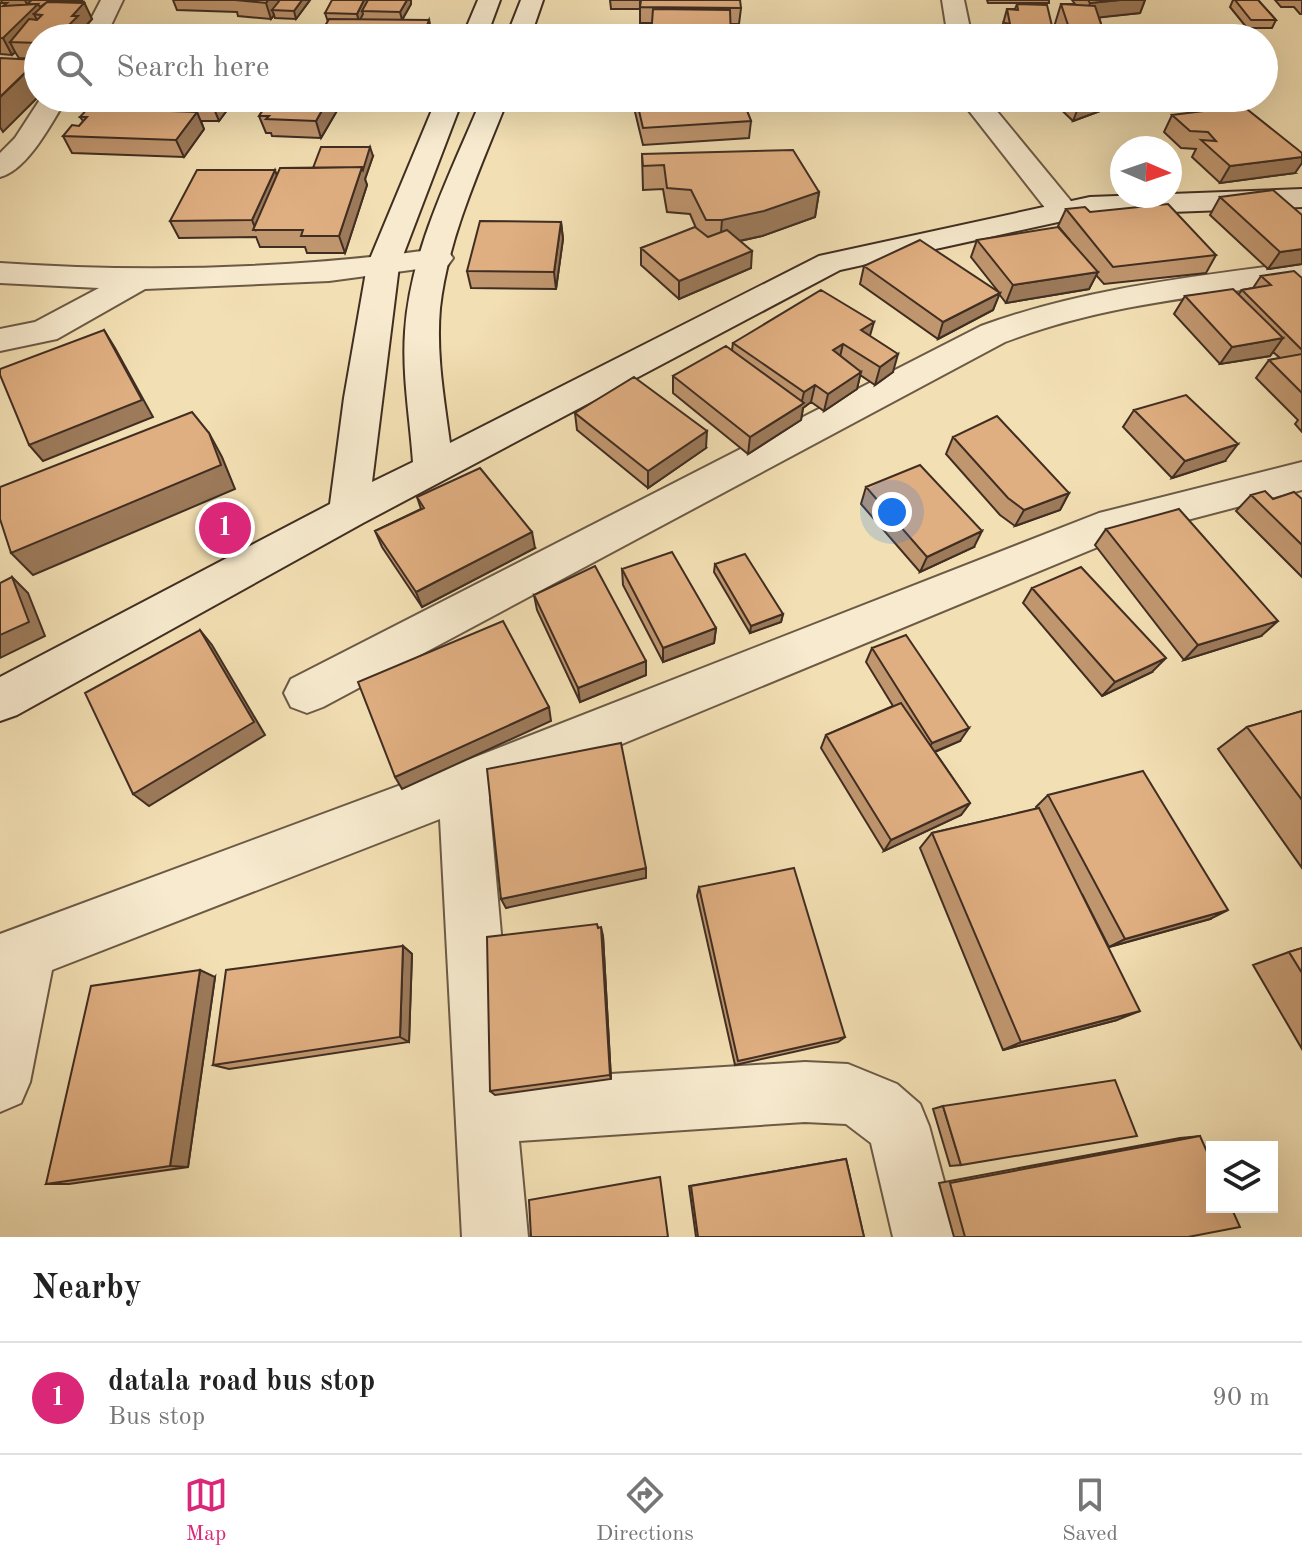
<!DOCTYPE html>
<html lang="en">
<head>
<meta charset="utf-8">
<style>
	body { margin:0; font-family:"Old Standard TT",serif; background:#f6f6f6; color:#222 }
	.controls { position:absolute; right:24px; bottom:24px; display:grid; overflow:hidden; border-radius:0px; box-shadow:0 8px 32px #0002 }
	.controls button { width:72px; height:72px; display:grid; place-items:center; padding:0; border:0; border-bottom:2px solid #e0e0e0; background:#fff; color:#222; font:40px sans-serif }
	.compass { position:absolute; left:1110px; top:136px; width:72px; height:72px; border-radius:50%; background:#fff; box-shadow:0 8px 32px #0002; rotate:92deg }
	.you { position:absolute; left:892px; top:512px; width:28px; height:28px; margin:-20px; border:6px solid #fff; border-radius:50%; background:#1a73e8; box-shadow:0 0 0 12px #1a73e833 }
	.badge { display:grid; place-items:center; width:52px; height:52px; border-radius:50%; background:#db2777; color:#fff; font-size:26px; font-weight:700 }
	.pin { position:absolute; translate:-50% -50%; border:4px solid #fff; box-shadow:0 2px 8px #0006 }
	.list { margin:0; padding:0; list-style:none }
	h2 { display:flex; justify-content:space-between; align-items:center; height:104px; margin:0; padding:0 32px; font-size:34px }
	h2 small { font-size:26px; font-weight:400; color:#767676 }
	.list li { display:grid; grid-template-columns:52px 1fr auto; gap:24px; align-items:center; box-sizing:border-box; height:112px; padding:0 32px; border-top:2px solid #e0e0e0 }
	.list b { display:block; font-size:30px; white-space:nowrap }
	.list p { margin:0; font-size:26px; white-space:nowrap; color:#767676 }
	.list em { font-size:26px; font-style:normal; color:#767676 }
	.icon { flex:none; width:44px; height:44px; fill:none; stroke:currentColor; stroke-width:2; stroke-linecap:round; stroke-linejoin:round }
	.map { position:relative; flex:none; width:1302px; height:1237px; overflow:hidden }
	.search { position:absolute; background:#fff; box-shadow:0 8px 32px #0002; left:24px; right:24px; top:24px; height:88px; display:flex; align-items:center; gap:20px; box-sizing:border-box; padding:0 28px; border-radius:44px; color:#767676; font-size:30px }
	.sheet { height:216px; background:#fff }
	nav { display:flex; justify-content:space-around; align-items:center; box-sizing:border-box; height:112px; border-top:2px solid #e0e0e0; background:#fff; font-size:22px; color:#767676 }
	nav a { display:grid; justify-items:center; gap:4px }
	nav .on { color:#db2777 }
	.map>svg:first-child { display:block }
</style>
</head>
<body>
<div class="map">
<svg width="1302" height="1237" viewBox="0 0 1302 1237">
	<rect width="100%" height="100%" fill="#f2dfb3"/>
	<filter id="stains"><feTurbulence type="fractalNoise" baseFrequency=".0025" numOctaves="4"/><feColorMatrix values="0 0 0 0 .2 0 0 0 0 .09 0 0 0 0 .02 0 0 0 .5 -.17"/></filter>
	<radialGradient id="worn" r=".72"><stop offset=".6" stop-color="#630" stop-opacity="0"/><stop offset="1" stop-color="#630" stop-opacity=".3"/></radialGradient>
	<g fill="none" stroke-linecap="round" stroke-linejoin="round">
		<g stroke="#6c5a46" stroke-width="4">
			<path id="minor" d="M101,0H123L105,38H81Z
				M942,0H964L972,38H948Z
				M41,98H67C52,122 28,170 0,177V153L15,138Z
				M959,98H986L1075,206L1079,212L1075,218L1064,221L1053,218Z
				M437,249L448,251L453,258L448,265L329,281L145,289L57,339L0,351V329L35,322L99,288L0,283V263C147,273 291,269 437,249Z
				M1302,262V282C1201,296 1101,305 1005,342L323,707L307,713L291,707L284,693L291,679L981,326C1085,288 1193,277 1302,262Z
				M1302,462V490L1122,537L489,799L514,1080L805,1062L848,1064L897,1084L920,1104L929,1126L959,1237H893L871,1143L846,1124L805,1122L519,1141L528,1237H462L440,819L52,970L30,1082L21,1103L0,1112V934L460,763L1099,513Z"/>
		</g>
		<g stroke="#402e22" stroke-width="4">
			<path id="secondary" d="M478,0H500L486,38H462Z
				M521,0H543L530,38H506Z
				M437,98H463L399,266L372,482L413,462C410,419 402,375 405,332C410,250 451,173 482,98H508C482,165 448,236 440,308C436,354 444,398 450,443L819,256L1090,197L1302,189V207L1090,215L840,270L363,523L17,715L0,721V677L330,504L344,398L367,266Z"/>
		</g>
		<use href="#minor" fill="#f7eace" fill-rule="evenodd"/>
		<use href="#secondary" fill="#f7eace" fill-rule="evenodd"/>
	</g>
	<path fill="#c0966f" stroke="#402e22" stroke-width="2" d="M1,0H82L92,19L84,28L86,32L38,38V59L19,58L15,52L12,55L0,54V3H2Z
		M173,0H310L296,19L275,18L274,15L271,19L238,16L237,12L177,10Z
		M368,0H411V4L402,20H429L432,38H322L321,33L328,22L325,13Z
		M610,0H640V9H611Z
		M987,0H1049V3H988Z
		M1072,0H1145L1140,13L1099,17L1103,30L1152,38H1000L1001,31L1007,9H1015L1017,4L1054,27L1061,4H1075Z
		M1233,0H1258L1276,20L1272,28H1247L1230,7Z
		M1275,0H1302V14H1300L1294,7H1281Z
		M640,7L741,8L739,24H731V38H651L652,23H640Z
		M236,98L219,121H201L204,129L184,157L72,153L63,136L79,126L83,121L80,117L103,109L99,100Z
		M263,98H341L342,102L321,138L272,136L271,133H266L259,116L264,108L262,100Z
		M635,98H742L751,121L749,138L643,145L635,112Z
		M1049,98H1135L1073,121Z
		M1172,115L1295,173L1220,183L1192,157L1196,149L1181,148L1164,132Z
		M642,154L819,192L815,217L762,236L740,241L751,268L679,299L641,265V248L696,228L690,214L667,212L663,189L643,190Z
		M373,156L365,179L367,185L345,253H307L305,247H260L256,237L179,238L170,221L313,168Z
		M1220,197L1302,264L1268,269L1210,215Z
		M1066,209L1090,212L1216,255L1206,273L1104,284L1096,275L1089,289L1006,303L999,294L993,310L938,339L860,284L864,266L997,290L971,257L977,240L1069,239L1058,226Z
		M561,222L563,239L556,289L471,288L467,271Z
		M1261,276L1302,278V432L1295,424L1298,420L1256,378L1269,360L1280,358L1273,352L1270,356L1220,364L1174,314L1185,296L1239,294L1242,290L1253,288Z
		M870,336L893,372L875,385L860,375L857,389L824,411L811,402L803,408L801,420L748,454L673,393V376L732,350L733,343Z
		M1134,410L1225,461L1172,478L1123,427Z
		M575,413L706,448L648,488L577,430Z
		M953,437L1069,493L1060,510L1015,526L1000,515L946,454Z
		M866,487L974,547L920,572L861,504Z
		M1251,495L1273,499H1302V577L1236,511Z
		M417,497L535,548L422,607L382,547L375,531L421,509Z
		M1106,529L1261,636L1184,660L1095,545Z
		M715,564L783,614L781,622L750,633L714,572Z
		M622,569L716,628L714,643L663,662L623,585Z
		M1032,588L1152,672L1102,696L1023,603Z
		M534,595L646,661V675L580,702L537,610Z
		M872,648L960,741L935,752L970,803L961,815L884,851L821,748L826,735L893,706L866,662Z
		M1302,711V868L1218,749L1247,727Z
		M1048,795L1210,919L1109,947L1082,894L1117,1020L1003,1050L920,848L932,833L1037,809L1036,807Z
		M699,887L845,1037L838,1042L735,1065L697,896Z
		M598,928L603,936L611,1079L495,1095L490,1091Z
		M403,946L412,954L409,1042L229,1069L213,1065Z
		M1302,948V1049L1253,965L1289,952Z
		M215,977L188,1167L69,1184H46Z
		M943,1106L961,1165L950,1166L933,1109Z
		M1200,1136L1188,1237H954L939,1183L1180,1138Z
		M846,1159L864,1237H696L689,1186Z"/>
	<path fill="#9c7a5a" stroke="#402e22" stroke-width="2" d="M25,0H43L47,20L42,15L34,14L40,26L10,42L15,52L12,55L3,38L28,7Z
		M268,0H286L272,10L274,15L271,19L266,3Z
		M302,0H310L296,19L294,11Z
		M364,0H368V3L362,11L363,14L359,22L357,14Z
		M407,0H411V4L402,20L400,12Z
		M1120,0H1145L1140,13L1085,19L1090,3Z
		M84,2L92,19L84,28L86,32L80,38H61L72,16Z
		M429,20L432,38H422Z
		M38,61V97L3,132L0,127V97Z
		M217,98H236L219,121L212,104Z
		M329,98H341L342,102L321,138L316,121Z
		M1082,98H1135L1073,121Z
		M197,112L204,129L184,157L176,140Z
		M370,147L373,156L365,179L367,185L345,253L339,236L362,167Z
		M1302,157V163L1295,173L1220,183L1230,166Z
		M275,170L281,187L256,230L252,220Z
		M819,192L815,217L762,236L720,245L722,220Z
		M561,222L563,239L556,289L554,272Z
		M1302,249V264L1268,269L1280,252Z
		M752,251L751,268L679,299V281Z
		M1098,272L1089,289L1006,303L1013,285Z
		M1000,293L993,310L938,339L943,322Z
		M874,322L869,339L861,330Z
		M104,330L115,348L153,417L43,461L29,445Z
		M1283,338L1270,356L1220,364L1232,347Z
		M843,344L839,361L833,350Z
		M898,354L893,372L875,385L880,367Z
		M861,372L857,389L824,411L828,394Z
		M815,385L811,402L803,408L801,420L748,454L750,437L801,405L804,392Z
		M707,431L706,448L648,488V471Z
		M209,433L222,457L235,489L33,575L11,553Z
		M1238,444L1225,461L1172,478L1185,461Z
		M1069,493L1060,510L1015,526L1024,510Z
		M982,531L974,547L920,572L927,557Z
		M532,532L535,548L422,607L416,592Z
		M12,577L28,593L45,636L0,658V635Z
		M783,614L781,622L750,633L751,626Z
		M1278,621L1261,636L1184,660L1198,645Z
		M716,628L714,643L663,662V648Z
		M200,630L212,645L265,735L149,806L133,794Z
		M1166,658L1152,672L1102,696L1115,682Z
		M646,661V675L580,702L578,688Z
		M549,707L551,721L402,789L395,777Z
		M969,728L960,741L924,756L932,743Z
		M970,803L961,815L884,851L891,840Z
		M646,868V878L506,908L501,899Z
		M1228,910L1210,919L1109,947L1125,939Z
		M601,927L603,936L611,1079L610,1075Z
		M403,946L412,954L409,1042L400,1037Z
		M200,970L215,977L188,1167L170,1166Z
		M1140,1011L1117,1020L1003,1050L1021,1042Z"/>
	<path fill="#dfae81" stroke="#402e22" stroke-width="2" d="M32,0H73L71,2H84H47L40,7L38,4H27Z
		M235,0H268L266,3Z
		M280,0H302L294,11L272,10Z
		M332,0H364L357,14L325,13Z
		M368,0H407L400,12L362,11Z
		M641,0H740L741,8L640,7Z
		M1088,0H1120L1090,3Z
		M1235,0H1258L1276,20H1251Z
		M47,2L84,3L72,16H78L67,27H72L61,38H38V43L10,42L29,19L37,20L42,15L34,14Z
		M0,3H7L3,6L38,4L3,38H0Z
		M1017,4L1047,5L1052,26L1069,28L1061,4L1095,6L1103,30L1144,32L1152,38H1020L1005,23L1010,24L1007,9L1018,10Z
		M653,9L730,10L731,38L651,36Z
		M329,19L429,20L422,38H331L334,33H321Z
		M134,35L222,38H131Z
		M0,58L38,60L0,97Z
		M101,98H217L212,104L99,100Z
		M263,98H329L316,121L266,119L269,116H259L270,100H262Z
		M636,98H742L751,121L643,128Z
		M1243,106L1302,153V157L1230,166L1201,140L1216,141L1208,132L1190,131L1172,115Z
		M88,108L197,112L176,140L63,136L72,125L79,126L87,117H80Z
		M321,147H370L363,170L362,167L313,168Z
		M793,150L819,192L764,211L722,220H706L691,190L667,188L664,165L643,166L642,154Z
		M362,167L339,236H301L303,230H253L280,168Z
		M197,170H275L252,220L170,221Z
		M1273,190L1302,215V249L1280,252L1220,197Z
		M1168,204L1216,255L1113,267L1066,209L1085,207L1090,212Z
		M480,221L561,222L554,272L467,271Z
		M695,227L708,237L727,230L752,251L679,281L641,248Z
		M1058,227L1098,272L1013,285L977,240Z
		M920,240L1000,293L943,322L864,266Z
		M1294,271L1302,278V350L1242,290L1271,285L1261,276Z
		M1233,289L1283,338L1232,347L1185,296Z
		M821,290L874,322L861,330L898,354L880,367L843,344L833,350L861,372L828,394L815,385L804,392L733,343Z
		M104,330L142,400L29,445L0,375V369Z
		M726,346L804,403L750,437L673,376Z
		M1302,354V393L1269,360Z
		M634,377L707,431L648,471L575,413Z
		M1186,395L1238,444L1185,461L1134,410Z
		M192,412L209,433L221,465L11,553L0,519V487Z
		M997,416L1069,493L1024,510L1008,498L953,437Z
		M920,465L982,531L927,557L866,487Z
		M480,468L532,532L416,592L375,531L424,508L417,497Z
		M1265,491L1273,499L1294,492L1302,499V545L1251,495Z
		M1179,509L1278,621L1198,645L1106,529Z
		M672,552L716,628L663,648L622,569Z
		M745,554L783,614L751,626L715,564Z
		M595,566L646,661L578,688L534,595Z
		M1081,567L1166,658L1115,682L1032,588Z
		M12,577L29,622L0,635V583Z
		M503,621L549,707L395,777L358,682Z
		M200,630L254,722L133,794L85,693Z
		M906,635L969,728L932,743L872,648Z
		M901,703L970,803L891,840L826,735Z
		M1302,711V800L1247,727Z
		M621,743L646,868L501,899L487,769Z
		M1143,771L1228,910L1125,939L1048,795Z
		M1039,808L1140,1011L1021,1042L932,833Z
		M794,868L845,1037L738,1061L699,887Z
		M597,924L598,928L601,927L610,1075L490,1091L487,937Z
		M403,946L400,1037L213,1065L226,970Z
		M1302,948V973L1289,952Z
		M200,970L170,1166L46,1184L91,986Z
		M1115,1080L1137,1136L961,1165L943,1106Z
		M1200,1136L1212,1163V1207H1231L1240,1227L1188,1237H965L950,1183Z
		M846,1159L864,1237H698L691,1186Z
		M660,1177L668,1237H531L529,1200Z"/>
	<rect width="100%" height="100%" filter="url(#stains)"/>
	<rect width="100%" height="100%" fill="url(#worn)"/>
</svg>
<div class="controls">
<button><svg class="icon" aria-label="layers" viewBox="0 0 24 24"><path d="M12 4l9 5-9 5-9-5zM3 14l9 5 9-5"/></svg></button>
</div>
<svg class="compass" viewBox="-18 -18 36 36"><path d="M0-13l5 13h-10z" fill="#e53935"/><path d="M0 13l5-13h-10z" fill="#767676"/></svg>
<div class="you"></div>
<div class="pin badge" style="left:225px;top:528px">1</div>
<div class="search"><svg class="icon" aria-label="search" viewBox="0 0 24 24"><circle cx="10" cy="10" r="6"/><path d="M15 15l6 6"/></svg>Search here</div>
</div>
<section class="sheet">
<h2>Nearby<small></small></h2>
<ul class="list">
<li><span class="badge">1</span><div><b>datala road bus stop</b><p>Bus stop</p></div><em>90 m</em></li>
</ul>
</section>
<nav>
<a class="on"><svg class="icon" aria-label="map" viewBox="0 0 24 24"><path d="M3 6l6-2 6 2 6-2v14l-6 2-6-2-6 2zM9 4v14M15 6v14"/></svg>Map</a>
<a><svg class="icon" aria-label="directions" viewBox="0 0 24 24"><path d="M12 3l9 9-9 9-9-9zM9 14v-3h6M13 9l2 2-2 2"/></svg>Directions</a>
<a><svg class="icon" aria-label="saved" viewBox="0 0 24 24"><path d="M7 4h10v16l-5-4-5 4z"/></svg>Saved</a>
</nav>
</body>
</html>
